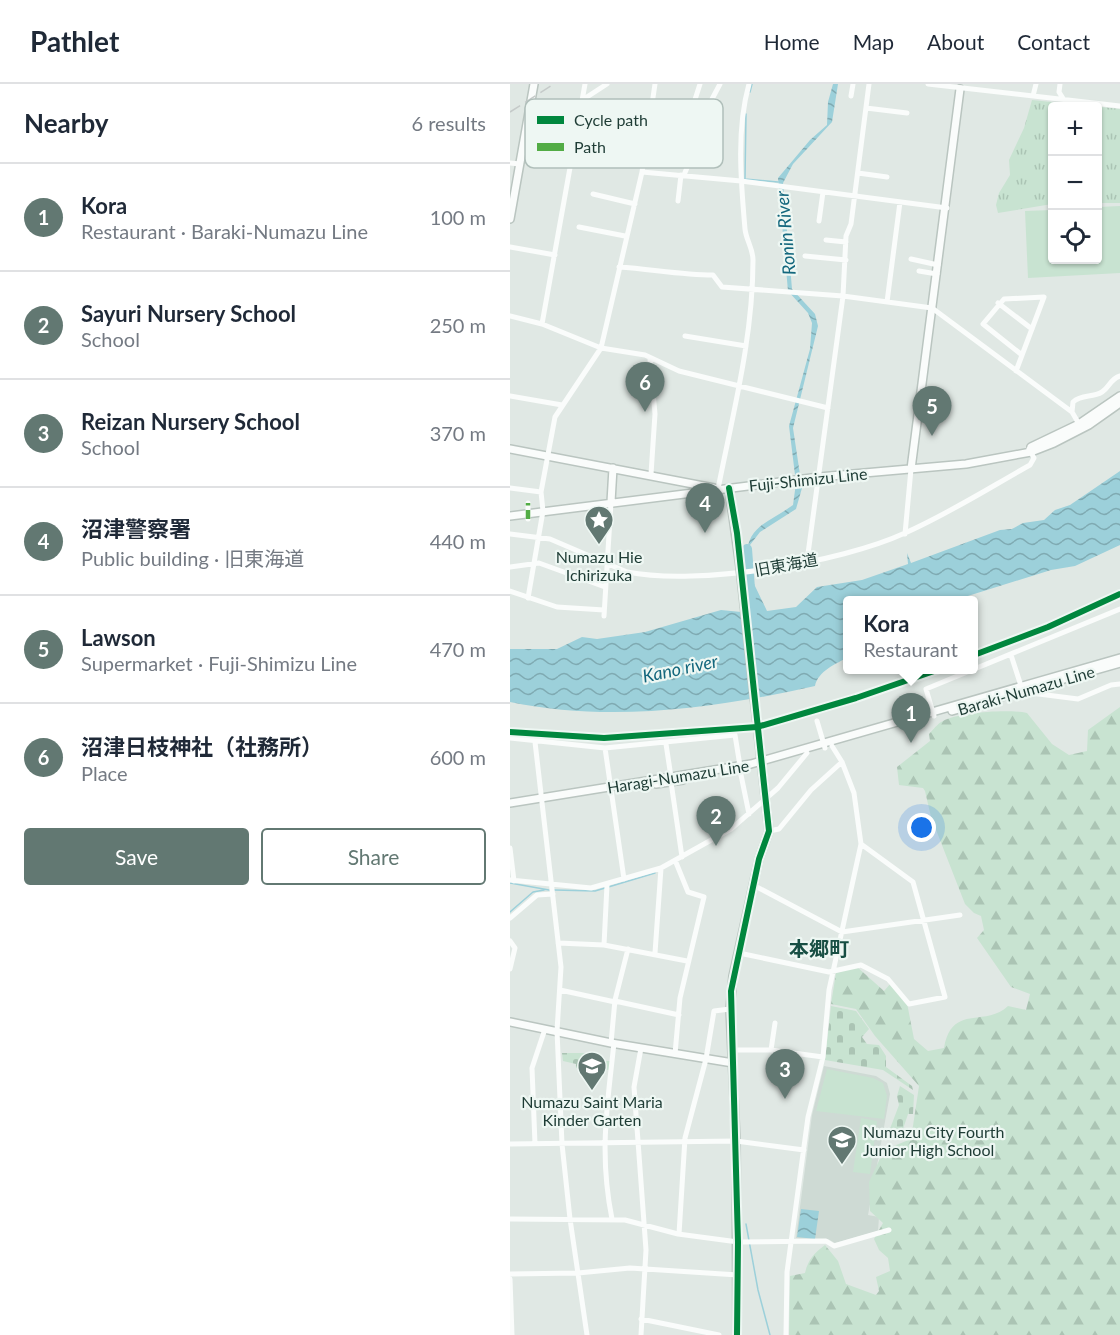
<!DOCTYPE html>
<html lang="en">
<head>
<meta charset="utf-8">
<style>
	body { margin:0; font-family:Lato,"Noto Sans JP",sans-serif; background:#f2f2f3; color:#1f2937 }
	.controls { position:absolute; right:18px; top:18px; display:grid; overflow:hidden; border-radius:6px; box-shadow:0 2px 4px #0004 }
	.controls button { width:54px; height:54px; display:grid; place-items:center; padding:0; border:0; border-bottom:2px solid #e0e1e3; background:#fff; color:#1f2937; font:30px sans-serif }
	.you { position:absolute; left:412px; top:744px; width:21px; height:21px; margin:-15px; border:4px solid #fff; border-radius:50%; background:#1a73e8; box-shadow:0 0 0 9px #1a73e833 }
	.badge { display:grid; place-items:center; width:39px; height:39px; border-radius:50%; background:#627872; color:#fff; font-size:20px; font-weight:700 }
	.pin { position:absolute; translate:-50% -50px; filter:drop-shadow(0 2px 3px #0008) }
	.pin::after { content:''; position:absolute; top:32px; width:21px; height:18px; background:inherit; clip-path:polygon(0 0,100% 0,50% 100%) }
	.popup { position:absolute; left:333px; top:512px; width:135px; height:78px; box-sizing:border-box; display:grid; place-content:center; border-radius:6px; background:#fff; filter:drop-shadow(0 2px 4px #0005); font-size:20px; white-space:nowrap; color:#747a83 }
	.popup b { font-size:22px; color:#1f2937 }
	.popup::after { content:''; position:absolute; left:50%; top:100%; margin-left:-12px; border:12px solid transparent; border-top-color:#fff }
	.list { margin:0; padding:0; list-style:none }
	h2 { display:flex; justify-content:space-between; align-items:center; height:78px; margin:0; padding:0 24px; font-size:26px }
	h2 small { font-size:20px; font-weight:400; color:#747a83 }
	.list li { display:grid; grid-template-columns:39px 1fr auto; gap:18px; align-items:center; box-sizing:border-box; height:108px; padding:0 24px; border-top:2px solid #e0e1e3 }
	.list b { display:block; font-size:22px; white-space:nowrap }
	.list p { margin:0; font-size:20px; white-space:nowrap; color:#747a83 }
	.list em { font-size:20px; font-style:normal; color:#747a83 }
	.actions { display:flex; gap:12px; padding:18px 24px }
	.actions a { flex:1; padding:14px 0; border:2px solid #627872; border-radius:6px; text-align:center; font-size:21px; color:#627872 }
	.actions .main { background:#627872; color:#fff }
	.icon { flex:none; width:33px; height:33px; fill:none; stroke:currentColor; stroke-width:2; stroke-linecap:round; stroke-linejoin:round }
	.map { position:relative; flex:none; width:610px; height:1251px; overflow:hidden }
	header { display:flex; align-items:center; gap:36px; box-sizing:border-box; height:84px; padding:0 30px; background:#fff; border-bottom:2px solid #e0e1e3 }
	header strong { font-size:28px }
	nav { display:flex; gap:33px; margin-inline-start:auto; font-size:21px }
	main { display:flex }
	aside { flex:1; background:#fff }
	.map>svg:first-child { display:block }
</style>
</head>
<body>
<header>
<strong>Pathlet</strong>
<nav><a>Home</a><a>Map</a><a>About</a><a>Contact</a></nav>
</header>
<main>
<aside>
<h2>Nearby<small>6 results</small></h2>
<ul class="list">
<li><span class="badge">1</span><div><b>Kora</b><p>Restaurant · Baraki-Numazu Line</p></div><em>100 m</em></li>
<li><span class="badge">2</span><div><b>Sayuri Nursery School</b><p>School</p></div><em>250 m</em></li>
<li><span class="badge">3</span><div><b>Reizan Nursery School</b><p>School</p></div><em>370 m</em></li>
<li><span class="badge">4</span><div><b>沼津警察署</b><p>Public building · 旧東海道</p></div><em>440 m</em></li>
<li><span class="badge">5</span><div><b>Lawson</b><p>Supermarket · Fuji-Shimizu Line</p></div><em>470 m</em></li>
<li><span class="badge">6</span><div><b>沼津日枝神社（社務所）</b><p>Place</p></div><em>600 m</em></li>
</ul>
<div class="actions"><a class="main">Save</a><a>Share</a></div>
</aside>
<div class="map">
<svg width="610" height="1251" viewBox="0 0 610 1251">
	<defs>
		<pattern id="forest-firs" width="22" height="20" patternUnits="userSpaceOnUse" patternTransform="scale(1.5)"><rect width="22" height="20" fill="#c8e3d1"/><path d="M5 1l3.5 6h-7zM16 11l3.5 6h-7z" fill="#abc4b4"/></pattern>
		<pattern id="cemetery-stones" width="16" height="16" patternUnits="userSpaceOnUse" patternTransform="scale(1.5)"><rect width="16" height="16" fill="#c8e3d1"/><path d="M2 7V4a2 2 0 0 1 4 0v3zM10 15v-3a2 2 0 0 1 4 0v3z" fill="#abc4b4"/></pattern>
		<pattern id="park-tufts" width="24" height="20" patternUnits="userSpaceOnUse" patternTransform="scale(1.5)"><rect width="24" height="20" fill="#c8e3d1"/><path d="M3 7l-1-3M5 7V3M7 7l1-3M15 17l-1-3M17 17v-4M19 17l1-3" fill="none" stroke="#abc4b4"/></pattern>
		<pattern id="water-waves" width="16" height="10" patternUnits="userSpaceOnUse" patternTransform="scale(1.5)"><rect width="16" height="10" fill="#9cd0da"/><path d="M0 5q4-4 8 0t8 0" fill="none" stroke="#7faab2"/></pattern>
	</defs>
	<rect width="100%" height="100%" fill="#e0e8e4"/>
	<path fill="#cedad4" d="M314,982L366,992L377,999L380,1010L358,1131L369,1133L368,1147L325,1159L318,1155L286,1154L302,1031Z"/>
	<path fill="url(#forest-firs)" d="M610,623V1251H279L280,1192L295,1189C298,1176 304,1169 315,1161L328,1177L336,1200L366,1211L369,1207L366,1193L380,1187L378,1174L369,1166L364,1155L373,1139L360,1127L359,1098L374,1066L401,1055L409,1002L365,952L346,925L321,920L326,889L346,882L374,907L381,899L397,919L404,955L418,967L434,964C442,919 475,944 498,922L516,926L520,910L501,903L467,854L474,846L471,832L464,829L455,820L421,733L415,707L413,704L389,701L387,683L420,657L419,650C423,646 428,639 433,637C449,628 499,625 517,629L542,660L559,671L577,667L578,646Z"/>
	<path fill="url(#cemetery-stones)" d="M321,922L346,927L359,945L352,953L357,960L369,961L376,972V983L402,1002L403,1006L373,986L315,976Z
		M52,969H81L89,972L90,977H101L100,986L66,984V980L53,977Z
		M390,1002L404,1011L403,1030H398L390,1054L384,1055L378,1050L389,1021L387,1012Z"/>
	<path fill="url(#park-tufts)" d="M522,16L610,25V119H588V22H542V120L488,129L486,121L489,109L500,91L499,76L514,44Z"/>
	<path fill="#c8e3d1" d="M610,122V189L518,194L515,127L542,126V176H588V123Z
		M317,985L363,994L373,999L377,1012L374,1035L306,1027Z
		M351,1034L367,1037L360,1090L343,1088Z"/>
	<path fill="url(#water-waves)" d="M323,0H328L322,38L283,80L273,99L282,205L305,230L308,242L283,344L292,404L286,425L250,448L240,461L241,479L237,480C234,442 257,440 283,421L286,399L279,342L300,265L302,239L298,229L278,207L268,94L300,56L317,41L318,18Z
		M610,387V461L565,482L541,486L445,516H338V573C326,580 308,587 305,602C207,624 101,639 0,618V565H47L72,553L87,555L135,548L211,526L231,528L240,523L243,510L241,501L244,500L257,527L286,523L307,503L352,496L398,480L397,469L401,479L490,446L502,445L513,439L534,436L545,426L560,421Z
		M291,1125L309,1127L305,1155L287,1153Z"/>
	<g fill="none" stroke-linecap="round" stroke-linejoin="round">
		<path stroke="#9cd0da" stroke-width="1.5" d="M240,8L242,0
			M236,30L235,95L268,98
			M0,799L39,806
			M44,806L85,807L145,789
			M0,828L23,808L34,806
			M236,1140L248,1206L260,1251"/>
		<path stroke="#9cd0da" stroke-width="10" d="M237,465L242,531"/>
		<g stroke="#bac5c0" stroke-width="10">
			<path id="secondary" d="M0,135L24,0
				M521,363L569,340L610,312
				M0,365L204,404
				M401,385L450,5
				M219,404L230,483
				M101,418L103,384
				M0,432L309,393L456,380L521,368L544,359L579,341L610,319
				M442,627L610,579
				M146,700L173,696
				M0,719L241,680L610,574
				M0,938L101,959L223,979
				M227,1251L226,1057L220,925L223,892L249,775L259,747L247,639"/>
		</g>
		<path stroke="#fafcfb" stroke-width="5" d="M418,0L610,22
			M550,0L549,8L554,16
			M341,12L343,0
			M523,12L526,0
			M356,24L397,29
			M182,25L190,0
			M14,54L97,0
			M66,59L133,74
			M0,79L10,80
			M132,88L231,97L437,124
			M348,89L377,93
			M174,91L188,57L193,32L210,0
			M83,110L125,120
			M168,117L171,91
			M309,137L313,108
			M69,143L115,152
			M316,156L336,158
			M0,163L45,171
			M295,172L336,176
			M401,175L428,181
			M109,183C141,185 171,191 203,191L212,203L333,212L422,224L562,328L569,340
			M409,187L427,190
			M377,218L390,118
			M488,219L522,245
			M0,232L32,240L91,264L135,271L169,287L318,324
			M32,240L75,0
			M175,252L236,262
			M140,275L145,330L141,390
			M506,287L534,213L494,215L473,240L512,271
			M0,312L52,321
			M562,328L563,318C572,310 582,314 592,308C600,303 600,295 610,292
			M0,404L31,408
			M208,405C223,329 243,254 243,176C243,164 236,156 235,145C231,98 226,46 239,0
			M0,450L40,455L117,488C188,502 330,479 395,449C438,430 479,404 520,381L524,374L519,365
			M395,450L401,385
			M297,477L333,212L336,152L341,140L359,0
			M0,483L29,479L95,503
			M0,507L47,523L94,526
			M18,514L33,427L31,408L45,333L91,264L132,88L145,0
			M94,532L101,418
			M501,571L513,608L568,615L601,601L610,600
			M424,632L416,605L610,525
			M307,637L315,664
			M0,654L95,664L225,651L230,682
			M25,658L51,883L47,947L52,1060L60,1135L77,1251
			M156,660L161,693
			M95,664L114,795
			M230,686L239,730
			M161,698L172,773
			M259,747L269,745L301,706L332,678
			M0,764L4,797
			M165,776L178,808L194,813L170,914L165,970
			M0,796L81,804L151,784L221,745L268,704L297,669
			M245,802L332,848L450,831
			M0,834L27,811L43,810
			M0,857L5,864L0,885
			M48,859L94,861L177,877
			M94,861L97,801
			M145,869L151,784
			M229,869L319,888L351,881L378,895L399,920L435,913L403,798L351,760
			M50,906L105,918
			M105,917L169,931
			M101,959L105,916L118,865
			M131,964L124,1003L136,1166L131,1251
			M222,966H261L313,973
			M261,966L265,939
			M0,1060L226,1057L294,1066
			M25,1060L22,984L35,945
			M0,1135L115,1136L168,1150L228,1158L316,1157L324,1162L379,1146
			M102,1135C89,1070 97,1024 104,959
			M169,1150L175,1054L196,975L204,927L220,925
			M0,1190L68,1189L120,1184L228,1191
			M0,1195L2,1251
			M131,1235L209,1251
			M276,1251L277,1188L298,1033L313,973L319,906L351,760L344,709L332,678L322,662"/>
		<use href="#secondary" stroke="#fafcfb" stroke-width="7"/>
		<path stroke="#c5cac9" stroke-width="1.5" stroke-dasharray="12 6" stroke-linecap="butt" d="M0,28L44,0"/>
		<g stroke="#bac5c0" stroke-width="10" stroke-linecap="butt">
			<path id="secondary-bridge" d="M230,483L247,639"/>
		</g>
		<path stroke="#fafcfb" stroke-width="5" d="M18,435V419"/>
		<use href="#secondary-bridge" stroke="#fafcfb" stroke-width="7"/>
		<path stroke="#52ac45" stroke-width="4.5" stroke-dasharray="9 4.5" stroke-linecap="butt" d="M18,435V419"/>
		<g stroke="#eef7f3" stroke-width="10">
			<path id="cycleway" d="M219,404L227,449L259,747L249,775L221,907L228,1158L227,1251
				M464,571L538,543L610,510
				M0,648L94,654L247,643L346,614L427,586"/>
		</g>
		<use href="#cycleway" stroke="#00873e" stroke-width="6"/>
	</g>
	<defs>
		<g id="sight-pin" transform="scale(1.5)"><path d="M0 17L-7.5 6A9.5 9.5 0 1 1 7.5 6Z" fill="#627872" stroke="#eef7f3"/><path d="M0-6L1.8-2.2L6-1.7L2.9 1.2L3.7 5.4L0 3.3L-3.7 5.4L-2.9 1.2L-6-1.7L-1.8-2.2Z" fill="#fff"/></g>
		<g id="school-pin" transform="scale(1.5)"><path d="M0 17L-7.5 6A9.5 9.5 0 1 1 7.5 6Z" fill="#627872" stroke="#eef7f3"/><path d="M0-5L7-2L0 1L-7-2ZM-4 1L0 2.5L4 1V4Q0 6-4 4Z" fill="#fff"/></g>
	</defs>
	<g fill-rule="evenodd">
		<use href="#sight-pin" x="89" y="436"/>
		<use href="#school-pin" x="82" y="982"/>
		<use href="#school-pin" x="332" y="1056"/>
	</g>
	<g text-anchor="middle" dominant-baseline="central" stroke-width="4.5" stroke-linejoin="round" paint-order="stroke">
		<g font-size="16" fill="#1e3c35" stroke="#eef7f3">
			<text transform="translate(298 395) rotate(-6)">Fuji-Shimizu Line</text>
			<text transform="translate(276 480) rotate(-10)">旧東海道</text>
			<text transform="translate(516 606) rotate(-16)">Baraki-Numazu Line</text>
			<text transform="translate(168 692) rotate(-9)">Haragi-Numazu Line</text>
		</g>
		<g font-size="16" fill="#1e3c35" stroke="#eef7f3">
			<text x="89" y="472">Numazu Hie<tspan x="89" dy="18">Ichirizuka</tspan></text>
			<text x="82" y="1017">Numazu Saint Maria<tspan x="82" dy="18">Kinder Garten</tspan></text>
			<text x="353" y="1047" text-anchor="start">Numazu City Fourth<tspan x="353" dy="18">Junior High School</tspan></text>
		</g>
		<g font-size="18" font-style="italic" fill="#13677d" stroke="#eef7f3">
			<text transform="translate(275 149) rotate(-95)">Ronin River</text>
			<text transform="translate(170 584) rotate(-12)">Kano river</text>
		</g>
		<g font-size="20" font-weight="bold" fill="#184f44" stroke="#eef7f3">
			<text x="309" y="864">本郷町</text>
		</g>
	</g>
	<rect x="15" y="15" width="198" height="69" rx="9" fill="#eef7f3" stroke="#b0bfba" stroke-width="1.5"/>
	<rect x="27" y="32" width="27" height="8" fill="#00873e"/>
	<rect x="27" y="59" width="27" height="8" fill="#52ac45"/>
	<g font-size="16" fill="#1e3c35">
		<text x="64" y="42">Cycle path</text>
		<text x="64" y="69">Path</text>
	</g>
</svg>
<div class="controls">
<button>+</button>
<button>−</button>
<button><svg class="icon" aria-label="locate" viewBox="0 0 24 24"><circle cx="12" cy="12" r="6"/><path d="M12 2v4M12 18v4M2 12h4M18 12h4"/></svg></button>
</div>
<div class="you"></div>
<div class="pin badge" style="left:401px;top:659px">1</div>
<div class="popup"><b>Kora</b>Restaurant</div>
<div class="pin badge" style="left:206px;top:762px">2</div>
<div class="pin badge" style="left:275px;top:1015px">3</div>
<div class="pin badge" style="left:195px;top:449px">4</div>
<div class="pin badge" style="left:422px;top:352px">5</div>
<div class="pin badge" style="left:135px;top:328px">6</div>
</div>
</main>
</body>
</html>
